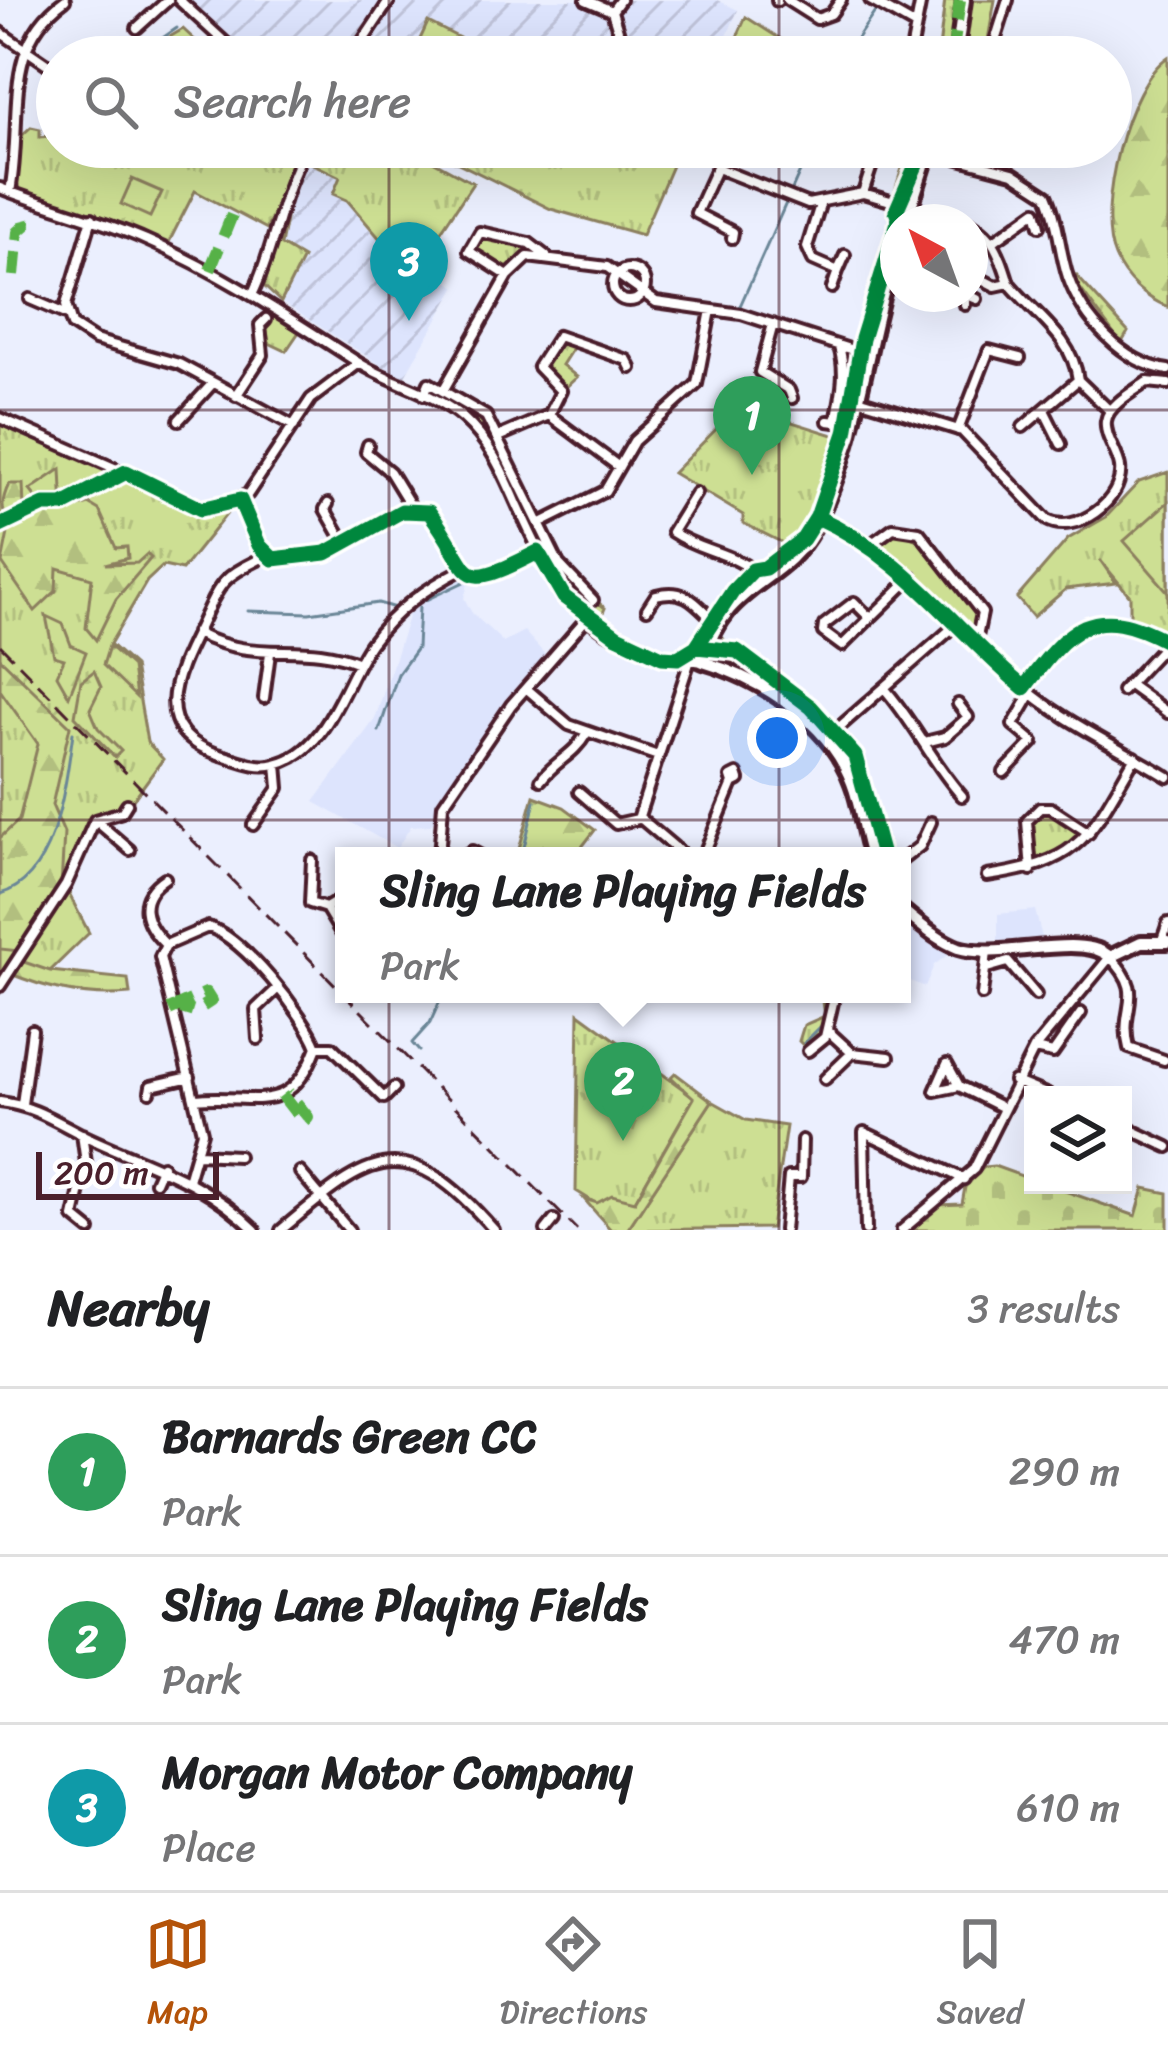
<!DOCTYPE html>
<html lang="en">
<head>
<meta charset="utf-8">
<style>
	body { margin:0; font-family:Sriracha,sans-serif; background:#f6f6f6; color:#202124 }
	.controls { position:absolute; right:36px; bottom:36px; display:grid; overflow:hidden; border-radius:0px; box-shadow:0 12px 48px #0002 }
	.controls button { width:108px; height:108px; display:grid; place-items:center; padding:0; border:0; border-bottom:3px solid #e0e0e0; background:#fff; color:#202124; font:60px sans-serif }
	.compass { position:absolute; left:880px; top:204px; width:108px; height:108px; border-radius:50%; background:#fff; box-shadow:0 12px 48px #0002; rotate:319deg }
	.scale { position:absolute; left:36px; bottom:30px; width:183px; box-sizing:border-box; padding-left:12px; border:6px solid #4a1f2b; border-top:0; font-size:33px; line-height:42px; white-space:nowrap; color:#4a1f2b; -webkit-text-stroke:9px #fff; paint-order:stroke }
	.you { position:absolute; left:777px; top:738px; width:42px; height:42px; margin:-30px; border:9px solid #fff; border-radius:50%; background:#1a73e8; box-shadow:0 0 0 18px #1a73e833 }
	.badge { display:grid; place-items:center; width:78px; height:78px; border-radius:50%; background:#b45309; color:#fff; font-size:39px; font-weight:700 }
	.pin { position:absolute; translate:-50% -99px; filter:drop-shadow(0 3px 6px #0008) }
	.pin::after { content:''; position:absolute; top:63px; width:42px; height:36px; background:inherit; clip-path:polygon(0 0,100% 0,50% 100%) }
	.popup { position:absolute; left:335px; top:847px; width:576px; height:156px; box-sizing:border-box; display:grid; place-content:center; border-radius:0px; background:#fff; filter:drop-shadow(0 3px 9px #0005); font-size:39px; white-space:nowrap; color:#757577 }
	.popup b { font-size:45px; color:#202124 }
	.popup::after { content:''; position:absolute; left:50%; top:100%; margin-left:-24px; border:24px solid transparent; border-top-color:#fff }
	.list { margin:0; padding:0; list-style:none }
	h2 { display:flex; justify-content:space-between; align-items:center; height:156px; margin:0; padding:0 48px; font-size:51px }
	h2 small { font-size:39px; font-weight:400; color:#757577 }
	.list li { display:grid; grid-template-columns:78px 1fr auto; gap:36px; align-items:center; box-sizing:border-box; height:168px; padding:0 48px; border-top:3px solid #e0e0e0 }
	.list b { display:block; font-size:45px; white-space:nowrap }
	.list p { margin:0; font-size:39px; white-space:nowrap; color:#757577 }
	.list em { font-size:39px; font-style:normal; color:#757577 }
	.icon { flex:none; width:66px; height:66px; fill:none; stroke:currentColor; stroke-width:2; stroke-linecap:round; stroke-linejoin:round }
	.map { position:relative; flex:none; width:1168px; height:1230px; overflow:hidden }
	.search { position:absolute; background:#fff; box-shadow:0 12px 48px #0002; left:36px; right:36px; top:36px; height:132px; display:flex; align-items:center; gap:30px; box-sizing:border-box; padding:0 42px; border-radius:66px; color:#757577; font-size:45px }
	.sheet { height:660px; background:#fff }
	nav { display:flex; justify-content:space-around; align-items:center; box-sizing:border-box; height:168px; border-top:3px solid #e0e0e0; background:#fff; font-size:33px; color:#757577 }
	nav a { display:grid; justify-items:center; gap:6px }
	nav .on { color:#b45309 }
	.map>svg:first-child { display:block }
</style>
</head>
<body>
<div class="map">
<svg width="1168" height="1230" viewBox="0 0 1168 1230">
	<defs>
		<pattern id="industrial-furrows" width="10" height="10" patternUnits="userSpaceOnUse" patternTransform="scale(3)"><rect width="10" height="10" fill="#dde4fd"/><path d="M-1 1l2-2M0 10L10 0M9 11l2-2" fill="none" stroke="#bfc3d9"/></pattern>
		<pattern id="grass-tufts" width="24" height="20" patternUnits="userSpaceOnUse" patternTransform="scale(3)"><rect width="24" height="20" fill="#cddf93"/><path d="M3 7l-1-3M5 7V3M7 7l1-3M15 17l-1-3M17 17v-4M19 17l1-3" fill="none" stroke="#b2bf7f"/></pattern>
		<pattern id="forest-firs" width="22" height="20" patternUnits="userSpaceOnUse" patternTransform="scale(3)"><rect width="22" height="20" fill="#cddf93"/><path d="M5 1l3.5 6h-7zM16 11l3.5 6h-7z" fill="#b2bf7f"/></pattern>
		<pattern id="cemetery-stones" width="16" height="16" patternUnits="userSpaceOnUse" patternTransform="scale(3)"><rect width="16" height="16" fill="#cddf93"/><path d="M2 7V4a2 2 0 0 1 4 0v3zM10 15v-3a2 2 0 0 1 4 0v3z" fill="#b2bf7f"/></pattern>
	</defs>
	<rect width="100%" height="100%" fill="#ebeffe"/>
	<filter id="ink" filterUnits="userSpaceOnUse"><feTurbulence type="fractalNoise" baseFrequency=".00833" numOctaves="2"/><feDisplacementMap in="SourceGraphic" scale="24" xChannelSelector="R" yChannelSelector="G"/><feConvolveMatrix kernelMatrix="1 2 1 2 8 2 1 2 1" color-interpolation-filters="sRGB"/></filter>
	<g filter="url(#ink)">
		<path fill="#dde4fd" d="M459,577L469,581L464,598L472,613L503,642L524,631L549,659L481,736L431,825L411,826L397,848L314,802L375,719L410,611Z
			M1035,910L1044,945L998,948V914Z
			M912,923L952,952L934,965L925,987L902,978Z"/>
		<path fill="url(#industrial-furrows)" d="M183,0H717L738,10L718,57H497L429,23L411,57H248L206,26Z
			M305,160L340,177L346,200L376,237L405,249L456,287L403,379L281,302L303,258L281,245L289,195Z"/>
		<path fill="url(#grass-tufts)" stroke="#8c7f5f" stroke-width="3" d="M945,0H958L950,57H938Z
			M969,0H995L985,57H962Z
			M746,17L809,57H728Z
			M428,22L497,57H425L414,52Z
			M183,29L213,57H136Z
			M31,127L40,129V137L57,135V147H300L267,229L195,191L167,246L20,190L16,181L19,138Z
			M313,147H407L473,183L421,261L405,249L392,253L347,200L333,194L340,177L305,160Z
			M426,147H680L642,235L551,209Z
			M909,147H922L904,192L894,193Z
			M288,208L281,245L303,258L281,302L264,286Z
			M480,235L533,247L535,252L506,271L471,251Z
			M1076,275L1128,332L1121,344L1073,279Z
			M273,315L299,332L286,351L269,343L266,325Z
			M559,339L576,343L562,365L577,377L564,389L540,370Z
			M433,387L482,415L555,560L549,563L487,433L429,392Z
			M741,406L843,438L812,522L791,547L743,523V515L673,473L727,418L740,414Z
			M0,423L91,461L189,513L205,517L229,511L182,570L163,566L147,581L110,644L134,666L147,742L163,759L122,815L94,827L69,894L89,933L50,971L14,962L0,981Z
			M1168,472V636L1130,617V596L1100,560L1116,583L1066,589L1033,617L1017,598L1068,539L1106,517L1139,482Z
			M894,531L926,543L980,614L978,630L971,631L884,548L880,542Z
			M560,570L589,602L594,599L605,608L600,620L580,606L554,573Z
			M722,637C759,685 821,703 851,757C868,788 868,823 879,856C863,840 863,800 854,776C833,717 770,688 721,658Z
			M1049,809L1084,833L1073,846L1034,863L1030,823Z
			M822,994H832L825,1030L806,1048L799,1041L804,1025L825,1016Z
			M579,1013L694,1097L635,1201L597,1204L576,1191Z
			M712,1101L746,1120L786,1126L771,1228L627,1230Z"/>
		<path fill="url(#forest-firs)" stroke="#8c7f5f" stroke-width="3" d="M1168,57V307C1146,298 1125,281 1115,257C1095,210 1127,84 1168,57Z
			M61,469L63,512L89,504L99,510L116,548L127,547L128,558L105,564L137,563L147,554L151,558L116,599L96,640L86,628L92,578L57,568L56,591L35,611L2,563L9,528C2,509 0,503 9,484H23L24,508L32,513L44,509L48,499H37L30,490Z
			M46,616L63,624L71,645L86,652L69,696L57,675L64,659L54,656Z
			M109,646L132,667L136,697L103,665Z
			M0,658L70,726L52,805L64,833L61,887L19,951L0,949V838L19,820L38,744L0,690Z
			M94,671L101,687L90,709L98,728L121,751L115,757L75,716L81,681Z
			M534,796L564,807L595,830L575,856H517Z
			M21,961L50,971L128,979L130,994C88,998 50,990 11,974Z
			M675,1073L712,1101L627,1230H611L584,1199L597,1203L612,1195L635,1201L694,1098L671,1077Z"/>
		<path fill="url(#cemetery-stones)" stroke="#8c7f5f" stroke-width="3" d="M994,1166L1033,1180V1185H1048L1136,1216L1144,1188L1168,1193V1230H908L937,1205L962,1204L965,1187L984,1167Z"/>
		<path fill="#cddf93" stroke="#8c7f5f" stroke-width="3" d="M132,179L162,192L150,217L121,204Z
			M1168,502V592L1124,541Z"/>
		<g fill="none" stroke-linecap="round" stroke-linejoin="round">
			<path stroke="#6a8697" stroke-width="3" d="M135,57L177,28
				M844,57L877,9
				M740,306L811,147
				M411,607L464,582
				M248,611L309,613L378,603L395,608
				M379,731L398,674L417,648L419,607
				M522,856L535,801
				M0,894C57,879 66,780 73,733
				M828,994L829,1004
				M804,1043L823,1024
				M419,1051L412,1043L430,1023L443,994"/>
			<g stroke="#4a1f2b" stroke-width="16">
				<path id="minor" d="M179,0L241,57
					M586,0L612,11
					M787,0L817,19L831,14L841,0
					M870,0L914,25
					M777,1V0
					M612,11L626,57
					M612,11L620,0
					M137,28L168,0
					M0,32L57,71
					M85,57L89,54
					M352,57L390,0
					M910,57L921,0
					M990,57L1008,0
					M726,147L696,213L733,232L732,238
					M837,149L872,158
					M929,151L1013,173L1047,195C1059,222 1059,250 1068,277C1083,320 1123,363 1168,370
					M963,159L966,147
					M717,168L808,204L863,193L911,207
					M0,188C48,207 99,219 146,240C222,273 289,318 359,363C391,383 434,392 463,418C489,441 502,470 516,502C560,600 586,648 703,662
					M10,192C24,115 0,47 65,0
					M863,193L878,147
					M820,205L807,247L813,260L838,271L832,288
					M954,216C991,229 998,247 1009,283
					M92,218L66,305L72,325L95,340L179,364L294,426
					M994,241L1036,211L1040,226
					M613 285a16 16 0 1 1 32 0a16 16 0 1 1-32 0Z
					M838,271L845,255
					M508,276L469,251L480,232L529,243L546,256
					M976,276L995,286L1009,283C1036,316 1073,338 1078,380L1110,411
					M253,293C276,245 280,193 307,147
					M30,299L65,314
					M965,305V294L977,299
					M773,324L760,372L789,390L792,398
					M444,389L508,276L528,257L607,267L656,302L741,314L865,354
					M424,395L429,383L486,416L559,564L593,600
					M236,396L263,355L260,325L266,319
					M858,399L962,431L1047,520C1075,536 1124,501 1120,467C1118,452 1104,437 1106,421C1108,405 1134,391 1147,382L1168,384
					M1044,410L1061,444
					M549,415L561,391L538,367L558,336L627,360L631,368
					M0,418L210,510L248,494L311,399L359,363
					M179,420L213,383
					M828,421L836,422C841,396 847,373 839,347
					M1023,427L1078,380
					M958,430L989,350L1020,358
					M500,436L549,415L619,467
					M368,445L366,452L390,472L412,508
					M696,493L672,532C701,552 735,552 761,577
					M240,500L259,545L273,559L326,553L402,511L429,512C477,575 452,596 538,552
					M328,504L325,509L345,544
					M819,518C907,559 947,623 1018,683C1062,721 1119,747 1168,777
					M541,523L605,491L634,441L697,384L711,310
					M871,544L893,528L919,532L982,613L976,642
					M266,556C253,563 237,569 226,580C214,592 207,612 199,628C174,678 148,732 221,755C239,760 257,769 275,764C328,752 343,683 370,644C395,610 426,588 463,569
					M647,609L656,595C687,587 696,604 717,624
					M870,618L854,602L824,625L823,632L842,646C865,623 889,600 912,577
					M196,633C258,665 300,639 359,663
					M1128,684L1168,713
					M884,688C915,723 931,761 962,796
					M1024,688C1070,627 1092,601 1168,642
					M527,689L569,725L658,756
					M1122,691L1168,642
					M264,698L270,653
					M836,730L958,623
					M925,742L945,737L968,717L958,704
					M1004,772L1033,742L1013,725L1031,694
					M737,774L739,780L733,783L731,777Z
					M541,780C555,761 574,755 586,734
					M579,792L616,824L638,819L690,660
					M639,817L685,856
					M95,820L130,850
					M253,825L279,788L277,764
					M439,856L443,805L511,705L587,618
					M463,856L472,851L481,856
					M703,856L733,783
					M312,860L310,903L326,908L344,897
					M902,860L920,846L931,822
					M1031,870L1027,821L1040,808H1051L1089,833
					M987,876C1083,862 1089,836 1135,757
					M165,878C135,898 143,923 166,945
					M326,908L344,938
					M1162,940L1168,923
					M987,968L1008,962L1036,995
					M0,986L66,885L95,820L122,812L127,804
					M982,995L987,952
					M827,1030L852,1053L889,1057
					M258,1039L256,1009L276,990
					M317,1047H332L384,1098L394,1088
					M1034,1049L1053,1053L1081,1013
					M808,1051L825,1037L835,994
					M825,1079L852,1053
					M1014,1081L1048,1095
					M959,1086L947,1064L935,1091L959,1086L1001,1107
					M150,1092L151,1086L190,1077
					M0,1102C34,1106 55,1121 85,1136C150,1167 201,1177 255,1230
					M22,1104L32,1030
					M1123,1126L1168,1147
					M82,1134L86,1163L74,1217L90,1230
					M198,1154L238,1156
					M300,1172L349,1230
					M189,1177L202,1132L160,957L166,945L208,927C242,936 305,1015 317,1047C289,1121 254,1092 195,1099
					M155,1182L162,1166
					M281,1230C371,1154 405,1128 494,1230
					M546,1230L554,1220
					M784,1230L789,1177H801L802,1140
					M866,1230L864,1132L964,1179
					M902,1230L974,1169L1034,1049L1110,957C1149,996 1118,1006 1129,1048L1164,1060"/>
			</g>
			<g stroke="#4a1f2b" stroke-width="20">
				<path id="major" d="M956,57L964,0
					M906,222L930,147
					M871,856C863,832 861,806 852,783C830,723 762,679 703,662C725,580 782,587 813,529C861,442 865,337 898,244
					M902,910C920,924 937,940 958,948C999,961 1083,931 1110,957L1141,942H1168"/>
			</g>
			<use href="#minor" stroke="#fff" stroke-width="8"/>
			<use href="#major" stroke="#fff" stroke-width="10"/>
			<path stroke="#4a1f2b" stroke-width="3" stroke-dasharray="18 9" stroke-linecap="butt" d="M0,645L577,1230"/>
			<path stroke="#57b146" stroke-width="12" stroke-dasharray="24 12" stroke-linecap="butt" d="M952,57L960,0
				M210,270L232,215
				M14,276L18,232L26,225L23,214
				M169,1010L206,993L211,1001L194,1012L181,1008
				M282,1095L303,1122L308,1117L288,1092"/>
			<g stroke="#fff" stroke-width="22">
				<path id="cycleway" d="M817,517C904,556 953,628 1024,688C1070,627 1092,601 1168,642
					M0,526L44,505H63L126,472L201,509L240,500L259,545L273,559L326,553L402,511L429,512C477,575 452,596 538,552L564,597L617,636L662,657L678,658L696,647L737,651L811,707L855,756L882,856
					M696,647L733,591L753,570L765,568L803,539L817,517L846,433L862,339L899,219L896,211L924,147"/>
			</g>
			<use href="#cycleway" stroke="#00873e" stroke-width="15"/>
		</g>
	</g>
	<path fill="none" stroke="#4a1f2b" stroke-width="3" stroke-opacity="0.55" d="M389,0V57M779,0V57M389,147V1230M779,147V1230M0,410H1168M0,820H1168"/>
</svg>
<div class="controls">
<button><svg class="icon" aria-label="layers" viewBox="0 0 24 24"><path d="M12 4l9 5-9 5-9-5zM3 14l9 5 9-5"/></svg></button>
</div>
<svg class="compass" viewBox="-18 -18 36 36"><path d="M0-13l5 13h-10z" fill="#e53935"/><path d="M0 13l5-13h-10z" fill="#757577"/></svg>
<div class="scale">200 m</div>
<div class="you"></div>
<div class="pin badge" style="left:752px;top:475px;background:#2e9e5b">1</div>
<div class="pin badge" style="left:623px;top:1141px;background:#2e9e5b">2</div>
<div class="popup"><b>Sling Lane Playing Fields</b>Park</div>
<div class="pin badge" style="left:409px;top:321px;background:#0f9aa8">3</div>
<div class="search"><svg class="icon" aria-label="search" viewBox="0 0 24 24"><circle cx="10" cy="10" r="6"/><path d="M15 15l6 6"/></svg>Search here</div>
</div>
<section class="sheet">
<h2>Nearby<small>3 results</small></h2>
<ul class="list">
<li><span class="badge" style="background:#2e9e5b">1</span><div><b>Barnards Green CC</b><p>Park</p></div><em>290 m</em></li>
<li><span class="badge" style="background:#2e9e5b">2</span><div><b>Sling Lane Playing Fields</b><p>Park</p></div><em>470 m</em></li>
<li><span class="badge" style="background:#0f9aa8">3</span><div><b>Morgan Motor Company</b><p>Place</p></div><em>610 m</em></li>
</ul>
</section>
<nav>
<a class="on"><svg class="icon" aria-label="map" viewBox="0 0 24 24"><path d="M3 6l6-2 6 2 6-2v14l-6 2-6-2-6 2zM9 4v14M15 6v14"/></svg>Map</a>
<a><svg class="icon" aria-label="directions" viewBox="0 0 24 24"><path d="M12 3l9 9-9 9-9-9zM9 14v-3h6M13 9l2 2-2 2"/></svg>Directions</a>
<a><svg class="icon" aria-label="saved" viewBox="0 0 24 24"><path d="M7 4h10v16l-5-4-5 4z"/></svg>Saved</a>
</nav>
</body>
</html>
